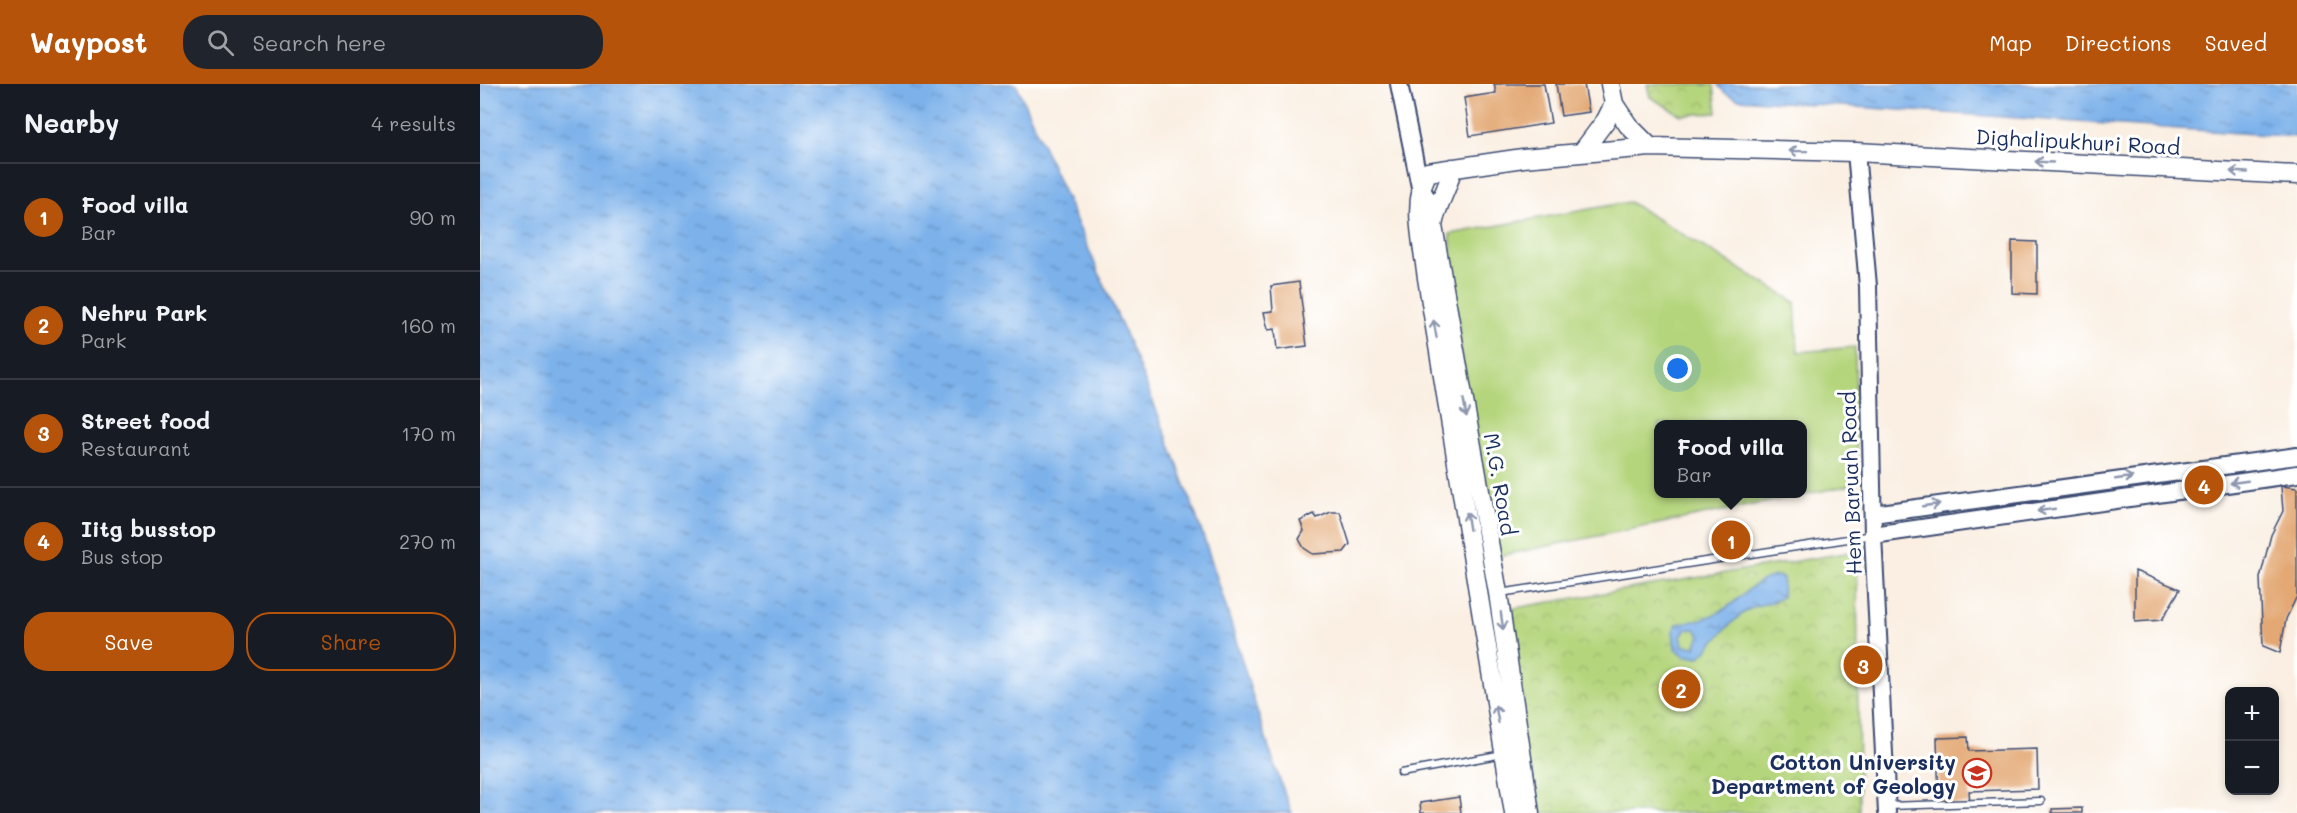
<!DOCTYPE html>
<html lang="en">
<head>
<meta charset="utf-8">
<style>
	body { margin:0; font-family:Mali,sans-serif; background:#20242c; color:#f1f3f6 }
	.controls { position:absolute; right:18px; bottom:18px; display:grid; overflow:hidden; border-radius:12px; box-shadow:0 3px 9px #0003 }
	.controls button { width:54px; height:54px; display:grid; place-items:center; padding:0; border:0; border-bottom:2px solid #363941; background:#171b24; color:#f1f3f6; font:30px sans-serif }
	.you { position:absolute; left:1198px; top:285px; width:21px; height:21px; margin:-15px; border:4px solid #fff; border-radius:50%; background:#1a73e8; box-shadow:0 0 0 9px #1a73e833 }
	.badge { display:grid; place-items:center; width:39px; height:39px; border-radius:50%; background:#b45309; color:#fff; font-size:20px; font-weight:700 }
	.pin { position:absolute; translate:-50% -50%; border:3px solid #fff; box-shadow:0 2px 6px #0006 }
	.popup { position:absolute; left:1174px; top:336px; width:153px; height:78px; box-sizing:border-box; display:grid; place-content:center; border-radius:12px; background:#171b24; filter:drop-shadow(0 2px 4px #0005); font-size:20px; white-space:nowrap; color:#9ea1a6 }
	.popup b { font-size:22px; color:#f1f3f6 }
	.popup::after { content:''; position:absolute; left:50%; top:100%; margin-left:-12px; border:12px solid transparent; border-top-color:#171b24 }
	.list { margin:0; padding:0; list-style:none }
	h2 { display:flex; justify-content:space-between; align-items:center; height:78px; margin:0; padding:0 24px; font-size:26px }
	h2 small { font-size:20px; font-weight:400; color:#9ea1a6 }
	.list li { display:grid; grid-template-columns:39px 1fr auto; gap:18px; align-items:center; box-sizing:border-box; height:108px; padding:0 24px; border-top:2px solid #363941 }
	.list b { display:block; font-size:22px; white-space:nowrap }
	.list p { margin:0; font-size:20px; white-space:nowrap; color:#9ea1a6 }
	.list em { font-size:20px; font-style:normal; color:#9ea1a6 }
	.actions { display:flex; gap:12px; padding:18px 24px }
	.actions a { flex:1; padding:14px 0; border:2px solid #b45309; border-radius:24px; text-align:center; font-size:21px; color:#b45309 }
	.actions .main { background:#b45309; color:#fff }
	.icon { flex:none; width:33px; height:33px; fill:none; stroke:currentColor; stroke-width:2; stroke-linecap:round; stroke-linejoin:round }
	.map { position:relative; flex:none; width:1817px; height:729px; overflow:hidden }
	header { display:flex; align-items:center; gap:36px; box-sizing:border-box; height:84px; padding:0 30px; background:#b45309; color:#fff }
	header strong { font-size:28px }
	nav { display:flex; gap:33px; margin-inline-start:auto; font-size:21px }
	.search { width:420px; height:54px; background:#20242c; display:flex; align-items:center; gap:15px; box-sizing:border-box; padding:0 21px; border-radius:24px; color:#9ea1a6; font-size:22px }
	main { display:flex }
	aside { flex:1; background:#171b24 }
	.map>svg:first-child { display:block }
</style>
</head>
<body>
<header>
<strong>Waypost</strong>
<div class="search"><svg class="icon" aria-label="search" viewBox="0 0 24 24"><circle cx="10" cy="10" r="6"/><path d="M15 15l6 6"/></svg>Search here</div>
<nav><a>Map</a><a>Directions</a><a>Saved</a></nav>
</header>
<main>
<aside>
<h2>Nearby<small>4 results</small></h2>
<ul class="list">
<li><span class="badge">1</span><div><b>Food villa</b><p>Bar</p></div><em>90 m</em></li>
<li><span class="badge">2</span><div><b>Nehru Park</b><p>Park</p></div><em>160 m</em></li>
<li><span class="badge">3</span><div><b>Street food</b><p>Restaurant</p></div><em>170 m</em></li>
<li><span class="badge">4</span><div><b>Iitg busstop</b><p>Bus stop</p></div><em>270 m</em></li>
</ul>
<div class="actions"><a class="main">Save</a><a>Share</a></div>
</aside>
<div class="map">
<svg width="1817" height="729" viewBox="0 0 1817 729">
	<defs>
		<pattern id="park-crowns" width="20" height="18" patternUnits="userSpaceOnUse" patternTransform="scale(1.5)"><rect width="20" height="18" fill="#b5d57d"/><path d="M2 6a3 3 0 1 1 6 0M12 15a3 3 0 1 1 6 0" fill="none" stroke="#9bb76e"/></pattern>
		<pattern id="water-ripples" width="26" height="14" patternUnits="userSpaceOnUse" patternTransform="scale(1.5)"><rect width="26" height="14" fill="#7cb1ea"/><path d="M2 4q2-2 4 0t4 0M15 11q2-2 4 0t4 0" fill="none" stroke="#6590c1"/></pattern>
	</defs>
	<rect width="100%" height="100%" fill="#fff"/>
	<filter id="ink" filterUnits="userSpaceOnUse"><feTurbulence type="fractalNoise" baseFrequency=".0167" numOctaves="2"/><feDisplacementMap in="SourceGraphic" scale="12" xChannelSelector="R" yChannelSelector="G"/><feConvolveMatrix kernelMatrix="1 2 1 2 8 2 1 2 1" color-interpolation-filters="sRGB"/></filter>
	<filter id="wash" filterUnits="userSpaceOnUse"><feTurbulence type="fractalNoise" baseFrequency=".008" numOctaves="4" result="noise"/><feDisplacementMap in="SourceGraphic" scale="24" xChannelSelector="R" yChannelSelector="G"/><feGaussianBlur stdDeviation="1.35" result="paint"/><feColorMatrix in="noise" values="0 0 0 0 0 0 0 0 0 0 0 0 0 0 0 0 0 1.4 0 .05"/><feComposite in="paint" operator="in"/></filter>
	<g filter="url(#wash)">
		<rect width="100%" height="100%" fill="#faefe2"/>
		<path fill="url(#park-crowns)" stroke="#68826e" stroke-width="1.5" d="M1167,0L1234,1L1237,29L1201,31L1170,13Z
			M1377,467L1379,729H1046L1011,528Z"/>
		<path fill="#b5d57d" stroke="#68826e" stroke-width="1.5" fill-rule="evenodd" d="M1149,118L1315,218L1318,268L1375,263L1377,400L1008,474L986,322L970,150ZM1179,340H1323V410H1179Z"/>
		<path fill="url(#water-ripples)" stroke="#4c70a4" stroke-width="1.5" fill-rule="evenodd" d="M0,0H536C599,145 667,290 719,440C753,535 775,634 812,729H0Z
			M1237,0H1817V53L1258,15L1245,9Z
			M1295,492L1303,494L1302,513C1293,520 1279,519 1268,526C1250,537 1235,558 1220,573L1205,572L1195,564L1193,547L1197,540C1214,537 1228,535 1243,526C1261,515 1274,496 1295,492ZM1206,545H1215L1220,551L1215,563L1203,561L1201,552Z"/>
		<g id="blocks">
			<path fill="#e3a873" d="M1014,0H1064L1071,39L990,52L984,14L1016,9Z
				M1076,0H1104L1109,28L1081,32Z
				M1532,157L1557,158V210L1532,209Z
				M819,198L827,262L797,266L795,245L788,246L784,228L793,227L791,202Z
				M1801,402L1817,404V512L1806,535L1800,569L1783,562L1780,494L1791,451L1803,427Z
				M851,428H860L870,460L864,468L833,470L824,464L819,455L824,447L820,437L834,430L837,434Z
				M1655,487L1700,505L1682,536L1655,538Z
				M1488,653L1489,667L1557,665L1558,705L1489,707L1490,720L1459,721L1457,654Z
				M979,713L981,729H941L940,719Z
				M1602,724V729H1572V725Z"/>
		</g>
	</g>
	<g filter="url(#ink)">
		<use href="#blocks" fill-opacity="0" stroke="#3c4c72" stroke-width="1.5"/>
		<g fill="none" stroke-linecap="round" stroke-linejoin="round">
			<g stroke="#3c4c72" stroke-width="9">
				<path id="lane" d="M1020,509L1393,451
					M921,689L1023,670
					M1408,722L1561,717"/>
			</g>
			<g stroke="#3c4c72" stroke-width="20">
				<path id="secondary" d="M919,0L940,103L955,126
					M1376,68L1388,202L1393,451L1407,729
					M1393,430L1817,372
					M1393,451L1817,390"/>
			</g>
			<g stroke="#3c4c72" stroke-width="21">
				<path id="primary" d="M1134,20L1148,41L1170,63
					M1102,68L1126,36L1134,20L1130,0
					M972,84C968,108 957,117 953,142L1018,509L1050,729
					M1034,729L947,194C943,160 931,119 948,88L1043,74L1170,63L1376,68L1817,91"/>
			</g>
			<use href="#lane" stroke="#fff" stroke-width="6"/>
			<use href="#secondary" stroke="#fff" stroke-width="16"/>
			<use href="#primary" stroke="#fff" stroke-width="18"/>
		</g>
		<defs><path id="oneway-shaft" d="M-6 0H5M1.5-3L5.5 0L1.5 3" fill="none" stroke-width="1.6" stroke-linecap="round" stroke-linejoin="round" transform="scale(1.5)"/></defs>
		<g stroke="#8d97ae">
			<use href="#oneway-shaft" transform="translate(1318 67) rotate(-179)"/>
			<use href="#oneway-shaft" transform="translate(1564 78) rotate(-177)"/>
			<use href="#oneway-shaft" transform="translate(1759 88) rotate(-177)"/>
			<use href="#oneway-shaft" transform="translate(955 245) rotate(-100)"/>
			<use href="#oneway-shaft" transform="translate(985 324) rotate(80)"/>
			<use href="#oneway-shaft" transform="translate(1644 394) rotate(-8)"/>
			<use href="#oneway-shaft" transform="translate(1759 398) rotate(172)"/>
			<use href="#oneway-shaft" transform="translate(1451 421) rotate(-8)"/>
			<use href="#oneway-shaft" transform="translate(1566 426) rotate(172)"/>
			<use href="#oneway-shaft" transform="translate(988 437) rotate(-99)"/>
			<use href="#oneway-shaft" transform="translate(1022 537) rotate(82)"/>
			<use href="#oneway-shaft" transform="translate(1017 630) rotate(-100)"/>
		</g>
	</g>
	<defs>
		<g id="university-ring" transform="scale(1.5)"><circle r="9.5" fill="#fff" stroke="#c8321e" stroke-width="1.5"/><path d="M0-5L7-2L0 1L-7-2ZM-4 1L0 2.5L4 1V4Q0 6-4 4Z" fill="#c8321e"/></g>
	</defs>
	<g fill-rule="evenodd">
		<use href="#university-ring" x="1497" y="689"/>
	</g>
	<g text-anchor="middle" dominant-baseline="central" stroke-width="6" stroke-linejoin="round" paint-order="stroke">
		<g font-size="21" fill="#1b2f5e" stroke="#fff">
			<text transform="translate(1598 57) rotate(3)">Dighalipukhuri Road</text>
			<text transform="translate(1370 399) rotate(-92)">Hem Baruah Road</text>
			<text transform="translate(1021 400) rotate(80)">M.G. Road</text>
		</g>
		<g font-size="21" font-weight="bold" fill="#1b2f5e" stroke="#fff" text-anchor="end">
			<text x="1476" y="677">Cotton University<tspan x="1476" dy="24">Department of Geology</tspan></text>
		</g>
	</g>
</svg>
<div class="controls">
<button>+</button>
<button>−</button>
</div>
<div class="you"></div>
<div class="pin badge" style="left:1251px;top:456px">1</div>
<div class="popup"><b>Food villa</b>Bar</div>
<div class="pin badge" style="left:1201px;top:605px">2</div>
<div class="pin badge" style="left:1383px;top:581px">3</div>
<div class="pin badge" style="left:1724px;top:401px">4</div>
</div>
</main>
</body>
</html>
